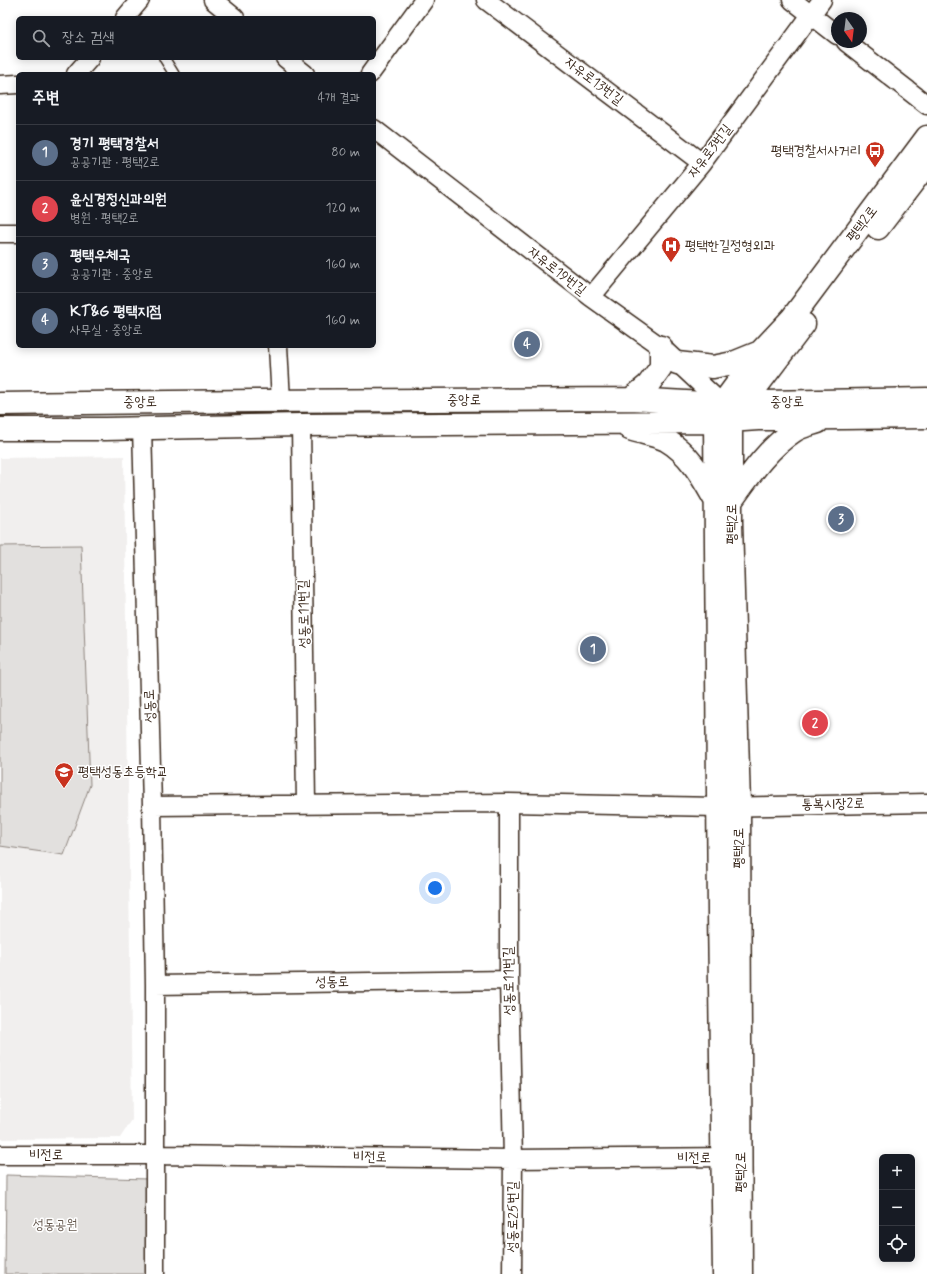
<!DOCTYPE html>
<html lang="ko">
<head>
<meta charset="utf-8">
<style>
	body { margin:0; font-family:Mynerve,"Poor Story",sans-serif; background:#242831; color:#f1f3f6 }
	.controls { position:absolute; right:12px; bottom:12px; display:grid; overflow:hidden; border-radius:6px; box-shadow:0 2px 10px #0003 }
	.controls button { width:36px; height:36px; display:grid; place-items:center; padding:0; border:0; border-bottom:1px solid #363941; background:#171b24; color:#f1f3f6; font:20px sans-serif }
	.compass { position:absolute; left:831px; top:12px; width:36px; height:36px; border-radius:50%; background:#171b24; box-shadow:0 2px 10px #0003; rotate:166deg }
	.you { position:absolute; left:435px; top:888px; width:14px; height:14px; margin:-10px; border:3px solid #fff; border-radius:50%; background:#1a73e8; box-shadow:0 0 0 6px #1a73e833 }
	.badge { display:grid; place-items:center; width:26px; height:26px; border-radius:50%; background:#2563eb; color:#fff; font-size:13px; font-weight:700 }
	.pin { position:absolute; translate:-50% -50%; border:2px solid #fff; box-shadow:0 1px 4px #0006 }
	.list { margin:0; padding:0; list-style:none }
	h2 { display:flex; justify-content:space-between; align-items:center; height:52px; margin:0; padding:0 16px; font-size:17px }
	h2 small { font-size:13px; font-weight:400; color:#9ea1a6 }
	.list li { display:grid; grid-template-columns:26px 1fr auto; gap:12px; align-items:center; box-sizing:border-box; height:56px; padding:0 16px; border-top:1px solid #363941 }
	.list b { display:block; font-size:15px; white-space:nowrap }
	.list p { margin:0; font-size:13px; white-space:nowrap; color:#9ea1a6 }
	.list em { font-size:13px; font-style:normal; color:#9ea1a6 }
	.icon { flex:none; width:22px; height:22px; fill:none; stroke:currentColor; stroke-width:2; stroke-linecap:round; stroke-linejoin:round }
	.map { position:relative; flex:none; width:927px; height:1274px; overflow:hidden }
	.search { position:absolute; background:#171b24; box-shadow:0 2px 10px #0003; left:16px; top:16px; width:360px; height:44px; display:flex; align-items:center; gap:10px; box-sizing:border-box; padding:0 14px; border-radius:6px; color:#9ea1a6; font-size:15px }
	.panel { position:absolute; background:#171b24; box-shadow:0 2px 10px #0003; left:16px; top:72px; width:360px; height:276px; border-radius:6px }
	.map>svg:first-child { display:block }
</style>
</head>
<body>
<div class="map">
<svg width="927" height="1274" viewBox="0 0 927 1274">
	<rect width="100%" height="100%" fill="#fff"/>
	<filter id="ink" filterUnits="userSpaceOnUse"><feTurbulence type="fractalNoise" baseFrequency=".025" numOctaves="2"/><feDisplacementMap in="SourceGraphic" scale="8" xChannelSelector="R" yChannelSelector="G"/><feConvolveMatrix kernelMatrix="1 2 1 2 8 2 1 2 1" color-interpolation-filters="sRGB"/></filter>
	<g filter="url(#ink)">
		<path fill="#f1efee" d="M124,456L132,1120L120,1138L0,1139V458Z"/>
		<path fill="#e2e0de" stroke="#8e857e" d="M81,545L90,785L64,855L0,846V546Z
			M6,1175L148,1179L149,1274H5Z"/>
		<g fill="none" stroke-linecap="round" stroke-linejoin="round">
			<g stroke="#3b2a1e" stroke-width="12">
				<path id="lane" d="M164,58L174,74"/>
			</g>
			<g stroke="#3b2a1e" stroke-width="21">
				<path id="street" d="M213,0L235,18
					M486,0L702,163
					M792,0L837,35
					M125,18L140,0
					M846,42L927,105
					M285,58L305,74
					M76,74L90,58
					M370,74L424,0
					M0,85L18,84
					M374,129L591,297L661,347L722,404L725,410
					M0,233H18
					M591,297L702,163L822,0
					M278,346L281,401
					M301,425L306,804
					M142,427L152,806L155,985V1274
					M509,803V980L513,1159L512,1274
					M152,806L509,803L718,807L927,803
					M155,985L509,980
					M0,1155H155L513,1159L735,1157"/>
			</g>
			<g stroke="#3b2a1e" stroke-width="25">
				<path id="secondary" d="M878,228L927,164
					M677,363L713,367L733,363L760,352
					M631,399L648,385L661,367V347
					M0,404L255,401L631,399L722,404L765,402L927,399
					M739,410L804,324
					M731,421V522L739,805L741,1274
					M0,429H105L301,425L715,422L758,419L927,417
					M630,429C642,433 656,435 666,440C690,454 702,477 715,500
					M732,500C750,475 768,448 794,431C801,426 810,425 818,422
					M724,1274L719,913L715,422L722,404L761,351L792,318L927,137"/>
			</g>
			<use href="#lane" stroke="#fff" stroke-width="9"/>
			<use href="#street" stroke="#fff" stroke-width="18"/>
			<use href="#secondary" stroke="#fff" stroke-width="22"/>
		</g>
	</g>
	<defs>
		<g id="bus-pin" transform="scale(1)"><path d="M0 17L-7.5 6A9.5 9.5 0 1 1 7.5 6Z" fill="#c8321e" stroke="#fff"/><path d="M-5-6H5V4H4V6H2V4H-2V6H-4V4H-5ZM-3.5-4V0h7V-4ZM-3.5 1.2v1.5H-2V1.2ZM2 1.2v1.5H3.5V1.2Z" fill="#fff"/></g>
		<g id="hospital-pin" transform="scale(1)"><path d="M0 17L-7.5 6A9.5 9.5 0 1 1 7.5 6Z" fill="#c8321e" stroke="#fff"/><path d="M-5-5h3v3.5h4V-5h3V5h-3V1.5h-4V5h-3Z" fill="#fff"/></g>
		<g id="school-pin" transform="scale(1)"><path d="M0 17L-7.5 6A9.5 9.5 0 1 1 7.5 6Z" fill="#c8321e" stroke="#fff"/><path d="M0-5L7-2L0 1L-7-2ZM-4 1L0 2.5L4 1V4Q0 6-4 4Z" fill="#fff"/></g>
	</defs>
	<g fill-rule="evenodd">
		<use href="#bus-pin" x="875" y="151"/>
		<use href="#hospital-pin" x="671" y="246"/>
		<use href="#school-pin" x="64" y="772"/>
	</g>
	<g text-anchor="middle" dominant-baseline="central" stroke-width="3" stroke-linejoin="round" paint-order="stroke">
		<g font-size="14" fill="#3b2a1e" stroke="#fff">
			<text transform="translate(594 81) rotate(37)">자유로13번길</text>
			<text transform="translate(710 151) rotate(-53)">자유로3번길</text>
			<text transform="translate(862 224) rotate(-53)">평택2로</text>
			<text transform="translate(557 271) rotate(38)">자유로19번길</text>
			<text x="464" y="400">중앙로</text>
			<text transform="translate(140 402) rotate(-1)">중앙로</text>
			<text transform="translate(787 402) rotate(-1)">중앙로</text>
			<text transform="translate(732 524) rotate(-90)">평택2로</text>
			<text transform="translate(304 614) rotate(-91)">성동로11번길</text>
			<text transform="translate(150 706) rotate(-92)">성동로</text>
			<text transform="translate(833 804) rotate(-1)">통복시장2로</text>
			<text transform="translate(739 848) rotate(-90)">평택2로</text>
			<text transform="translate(509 981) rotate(-91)">성동로11번길</text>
			<text transform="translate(332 982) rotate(-1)">성동로</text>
			<text x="46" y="1155">비전로</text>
			<text transform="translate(370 1157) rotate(1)">비전로</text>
			<text x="694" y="1158">비전로</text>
			<text transform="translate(741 1172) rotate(-90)">평택2로</text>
			<text transform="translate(513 1217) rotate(-90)">성동로25번길</text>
		</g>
		<g font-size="14" fill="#3b2a1e" stroke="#fff" text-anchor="start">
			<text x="861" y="151" text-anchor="end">평택경찰서사거리</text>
			<text x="685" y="246">평택한길정형외과</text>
			<text x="78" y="772">평택성동초등학교</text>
		</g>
		<g font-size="14" fill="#65584e" stroke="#fff">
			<text x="55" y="1225">성동공원</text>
		</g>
	</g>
</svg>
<div class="controls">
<button>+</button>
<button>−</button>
<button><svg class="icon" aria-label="locate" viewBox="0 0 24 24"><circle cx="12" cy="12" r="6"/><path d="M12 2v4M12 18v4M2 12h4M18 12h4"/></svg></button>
</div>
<svg class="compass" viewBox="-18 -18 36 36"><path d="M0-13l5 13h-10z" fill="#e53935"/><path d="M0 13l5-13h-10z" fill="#9ea1a6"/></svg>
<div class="you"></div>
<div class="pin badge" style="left:593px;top:649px;background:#5c6f8a">1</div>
<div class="pin badge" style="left:815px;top:723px;background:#e0444e">2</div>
<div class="pin badge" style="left:841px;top:519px;background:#5c6f8a">3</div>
<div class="pin badge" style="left:527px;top:344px;background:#5c6f8a">4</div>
<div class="search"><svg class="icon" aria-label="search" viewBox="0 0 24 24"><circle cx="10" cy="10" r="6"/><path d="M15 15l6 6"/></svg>장소 검색</div>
<section class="panel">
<h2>주변<small>4개 결과</small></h2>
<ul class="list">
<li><span class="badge" style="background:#5c6f8a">1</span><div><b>경기 평택경찰서</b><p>공공기관 · 평택2로</p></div><em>80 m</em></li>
<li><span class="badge" style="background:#e0444e">2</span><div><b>윤신경정신과의원</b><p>병원 · 평택2로</p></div><em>120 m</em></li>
<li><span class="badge" style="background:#5c6f8a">3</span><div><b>평택우체국</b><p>공공기관 · 중앙로</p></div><em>160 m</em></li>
<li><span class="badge" style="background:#5c6f8a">4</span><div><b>KT&amp;G 평택지점</b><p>사무실 · 중앙로</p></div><em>160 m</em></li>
</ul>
</section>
</div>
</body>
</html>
